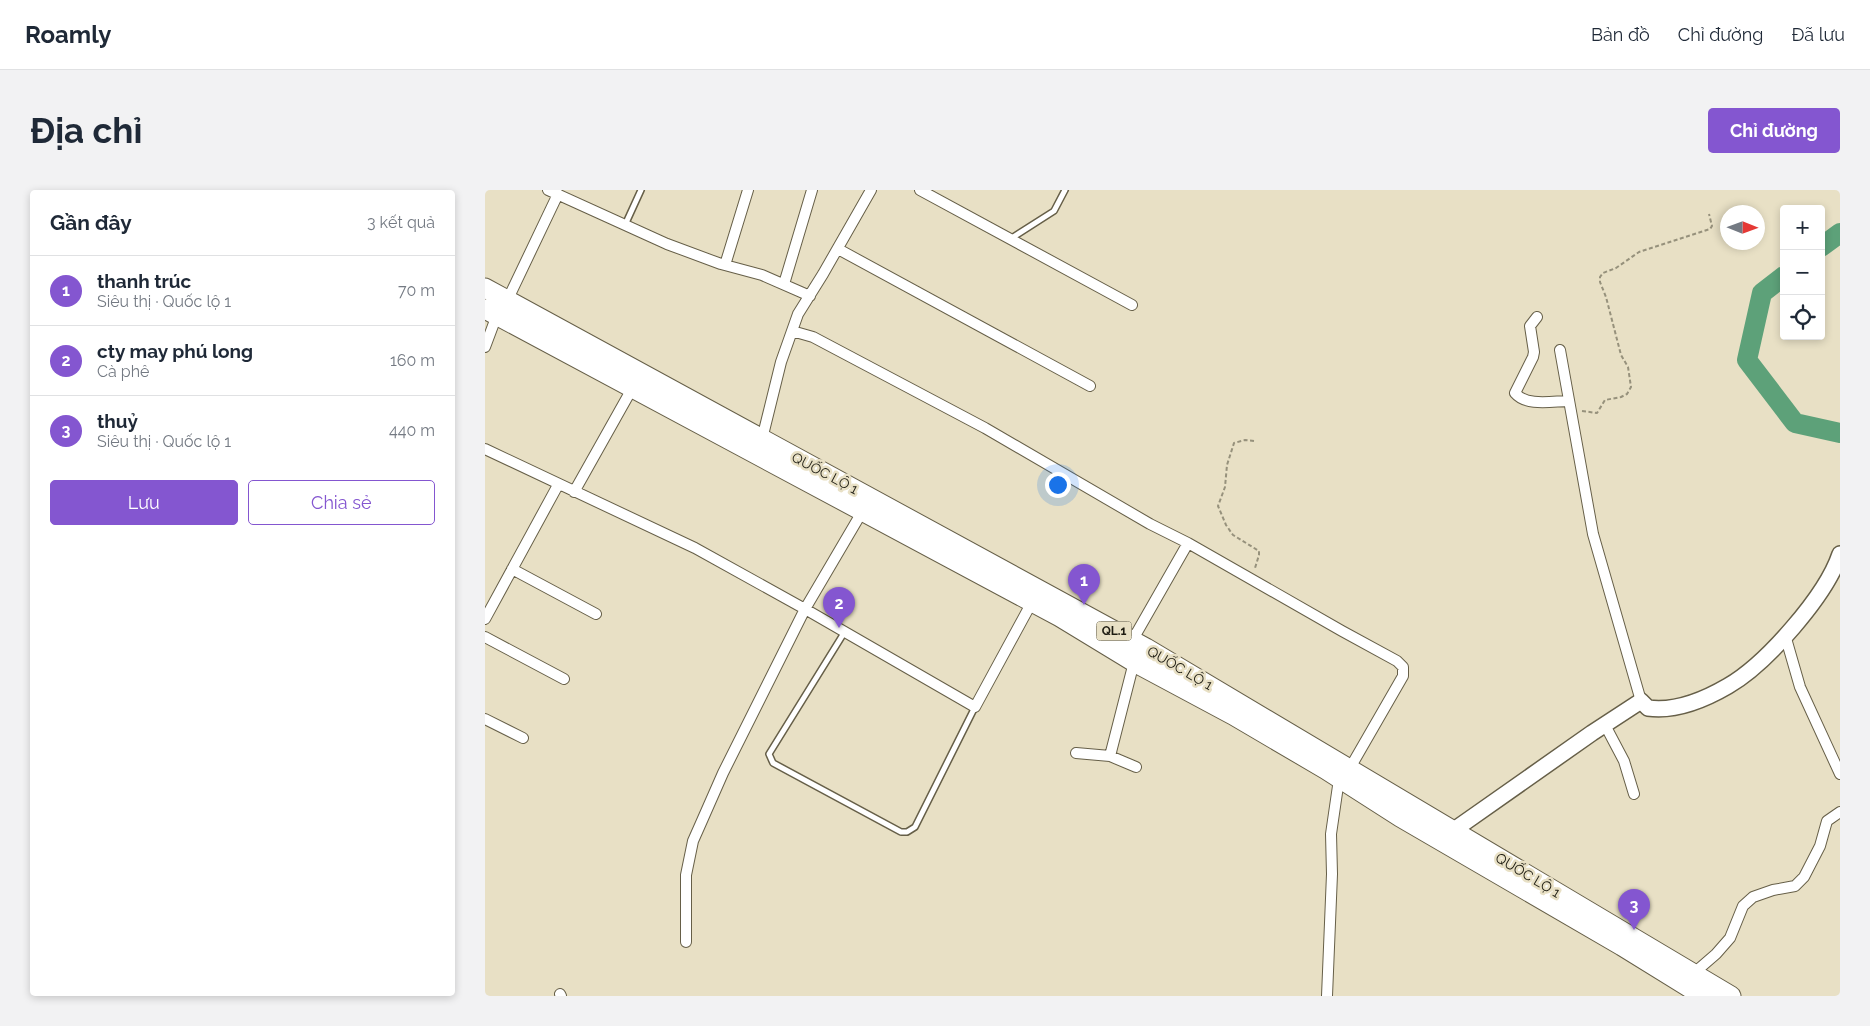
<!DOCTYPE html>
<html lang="vi">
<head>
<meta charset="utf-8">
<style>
	body { margin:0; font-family:Raleway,sans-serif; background:#f2f2f3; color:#1f2937 }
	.controls { position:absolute; right:15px; top:15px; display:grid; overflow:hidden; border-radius:5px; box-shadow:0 2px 8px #0003 }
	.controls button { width:45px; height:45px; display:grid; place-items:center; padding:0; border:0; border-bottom:1px solid #e0e1e3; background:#fff; color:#1f2937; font:25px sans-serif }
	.compass { position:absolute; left:1235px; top:15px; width:45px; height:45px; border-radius:50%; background:#fff; box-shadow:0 2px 8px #0003; rotate:91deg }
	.you { position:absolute; left:572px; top:294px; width:18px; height:18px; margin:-12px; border:4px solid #fff; border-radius:50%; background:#1a73e8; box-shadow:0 0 0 8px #1a73e833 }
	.badge { display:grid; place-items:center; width:32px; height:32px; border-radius:50%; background:#8456d0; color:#fff; font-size:16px; font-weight:700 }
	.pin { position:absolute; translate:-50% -41px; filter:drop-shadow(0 1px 2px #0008) }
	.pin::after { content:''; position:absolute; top:26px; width:18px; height:15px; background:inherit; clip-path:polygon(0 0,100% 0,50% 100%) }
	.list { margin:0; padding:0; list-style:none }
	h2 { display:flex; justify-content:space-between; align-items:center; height:65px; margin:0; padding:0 20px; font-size:21px }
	h2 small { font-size:16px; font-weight:400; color:#747a83 }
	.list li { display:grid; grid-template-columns:32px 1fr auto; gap:15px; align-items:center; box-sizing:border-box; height:70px; padding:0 20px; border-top:1px solid #e0e1e3 }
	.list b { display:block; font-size:19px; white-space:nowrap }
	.list p { margin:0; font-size:16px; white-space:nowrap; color:#747a83 }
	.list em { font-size:16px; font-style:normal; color:#747a83 }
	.actions { display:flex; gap:10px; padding:15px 20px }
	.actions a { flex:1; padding:11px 0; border:1px solid #8456d0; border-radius:5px; text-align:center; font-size:18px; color:#8456d0 }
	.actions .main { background:#8456d0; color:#fff }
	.icon { flex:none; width:28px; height:28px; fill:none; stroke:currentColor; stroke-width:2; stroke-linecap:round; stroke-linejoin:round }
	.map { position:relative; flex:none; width:1355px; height:806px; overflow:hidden; border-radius:5px }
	header { display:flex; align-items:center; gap:30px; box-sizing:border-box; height:70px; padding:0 25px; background:#fff; border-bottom:1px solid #e0e1e3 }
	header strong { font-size:24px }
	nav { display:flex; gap:28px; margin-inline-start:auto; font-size:18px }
	.intro { display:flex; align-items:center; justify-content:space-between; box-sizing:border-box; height:120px; padding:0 30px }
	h1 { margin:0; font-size:35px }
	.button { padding:12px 22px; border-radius:5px; background:#8456d0; color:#fff; font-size:18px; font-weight:700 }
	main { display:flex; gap:30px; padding:0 30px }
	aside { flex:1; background:#fff; border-radius:5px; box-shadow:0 2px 8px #0003 }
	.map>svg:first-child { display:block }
</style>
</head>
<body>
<header>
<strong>Roamly</strong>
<nav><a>Bản đồ</a><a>Chỉ đường</a><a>Đã lưu</a></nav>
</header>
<div class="intro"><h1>Địa chỉ</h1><a class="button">Chỉ đường</a></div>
<main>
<aside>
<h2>Gần đây<small>3 kết quả</small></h2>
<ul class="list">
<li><span class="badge">1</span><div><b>thanh trúc</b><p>Siêu thị · Quốc lộ 1</p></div><em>70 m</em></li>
<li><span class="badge">2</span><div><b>cty may phú long</b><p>Cà phê</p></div><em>160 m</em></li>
<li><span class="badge">3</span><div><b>thuỷ</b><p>Siêu thị · Quốc lộ 1</p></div><em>440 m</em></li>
</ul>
<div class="actions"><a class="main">Lưu</a><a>Chia sẻ</a></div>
</aside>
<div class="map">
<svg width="1355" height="806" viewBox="0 0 1355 806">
	<rect width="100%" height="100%" fill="#e8e0c5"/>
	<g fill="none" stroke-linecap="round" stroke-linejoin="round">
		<path stroke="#5da179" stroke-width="20" d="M1336,57L1355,43
			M1299,86L1277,103L1262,170L1310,233L1355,243"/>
		<g stroke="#665f48" stroke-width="8">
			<path id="lane" d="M140,35L156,0
				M525,49L569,21L580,0
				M359,443L284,564L288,573L416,642H422L430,637L490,517"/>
		</g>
		<g stroke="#665f48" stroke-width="12">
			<path id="street" d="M63,0L182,54L236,74L277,85L325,106
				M435,0L647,115
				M353,59L605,196
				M240,75L263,0
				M299,94L327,0
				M22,111L73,4
				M1052,127L1045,136L1049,162L1048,167L1030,203C1042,217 1068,211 1084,211
				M307,141L328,147L500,238L665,334L703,353L857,441L912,471L918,477V486L865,578
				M0,157L12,125
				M1075,160L1108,344L1156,511
				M277,249L296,172L313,124L338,84L386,0
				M0,259L210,358L320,419L490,517L547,412
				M89,302L148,197
				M27,379L111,424
				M0,429L73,295
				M1300,445L1315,497L1355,584
				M0,447L79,489
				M647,451L703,353
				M0,529L38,548
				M1120,535L1139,571L1149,604
				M591,563L625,566L649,472
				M625,566L651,577
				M201,752V685L208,651L216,633L238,583L320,419L377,322
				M1209,783L1231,764L1245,748L1258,716L1268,707L1288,700L1310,696L1319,687L1335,656L1342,631L1355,622
				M75,804L76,806
				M842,806L847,684L846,644L854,589"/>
		</g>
		<g stroke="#665f48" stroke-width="18">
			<path id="secondary" d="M969,640L1107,543L1156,511L1163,518C1191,522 1219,510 1243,496C1281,474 1341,406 1355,364"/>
		</g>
		<g stroke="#665f48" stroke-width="21">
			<path id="highway" d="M0,98L661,458L1246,806
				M0,119L575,427L649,472L748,525L840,579L915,627L1137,756L1218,806"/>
		</g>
		<path stroke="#96917c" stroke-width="2" stroke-dasharray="4 2.5" stroke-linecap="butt" d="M1097,221L1112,223L1120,210L1136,207L1142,204L1146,197L1143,177L1136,165L1121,107L1115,92V87L1118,83L1131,78L1154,62L1225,39L1227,36L1224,24
			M769,251L760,250L749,253L742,275L740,297L733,316L741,335L748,345L774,361V365L770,378"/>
		<use href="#lane" stroke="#fff" stroke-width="5"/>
		<use href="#street" stroke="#fff" stroke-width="10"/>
		<use href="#secondary" stroke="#fff" stroke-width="15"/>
		<use href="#highway" stroke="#fff" stroke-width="19"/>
	</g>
	<g text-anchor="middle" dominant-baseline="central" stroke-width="5" stroke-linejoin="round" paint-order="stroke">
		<rect fill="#e8e0c5" stroke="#5a5647" stroke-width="1" x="611.5" y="431.5" width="35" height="19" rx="4"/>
		<g font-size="12" font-weight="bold" fill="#1d1b11">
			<text x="629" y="441">QL.1</text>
		</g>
		<g font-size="14" fill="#1d1b11" stroke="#e8e0c5">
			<text transform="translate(340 283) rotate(28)">QUỐC LỘ 1</text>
			<text transform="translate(695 478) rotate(30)">QUỐC LỘ 1</text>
			<text transform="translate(1043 685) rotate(31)">QUỐC LỘ 1</text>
		</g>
	</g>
</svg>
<div class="controls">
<button>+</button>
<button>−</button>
<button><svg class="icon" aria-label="locate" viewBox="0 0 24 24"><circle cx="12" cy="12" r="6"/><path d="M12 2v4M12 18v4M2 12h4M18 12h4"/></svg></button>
</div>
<svg class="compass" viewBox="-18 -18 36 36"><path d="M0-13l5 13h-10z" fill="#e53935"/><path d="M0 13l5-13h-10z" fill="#747a83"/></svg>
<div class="you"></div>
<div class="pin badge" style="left:599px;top:415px">1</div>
<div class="pin badge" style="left:354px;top:438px">2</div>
<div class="pin badge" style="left:1149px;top:740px">3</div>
</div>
</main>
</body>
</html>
